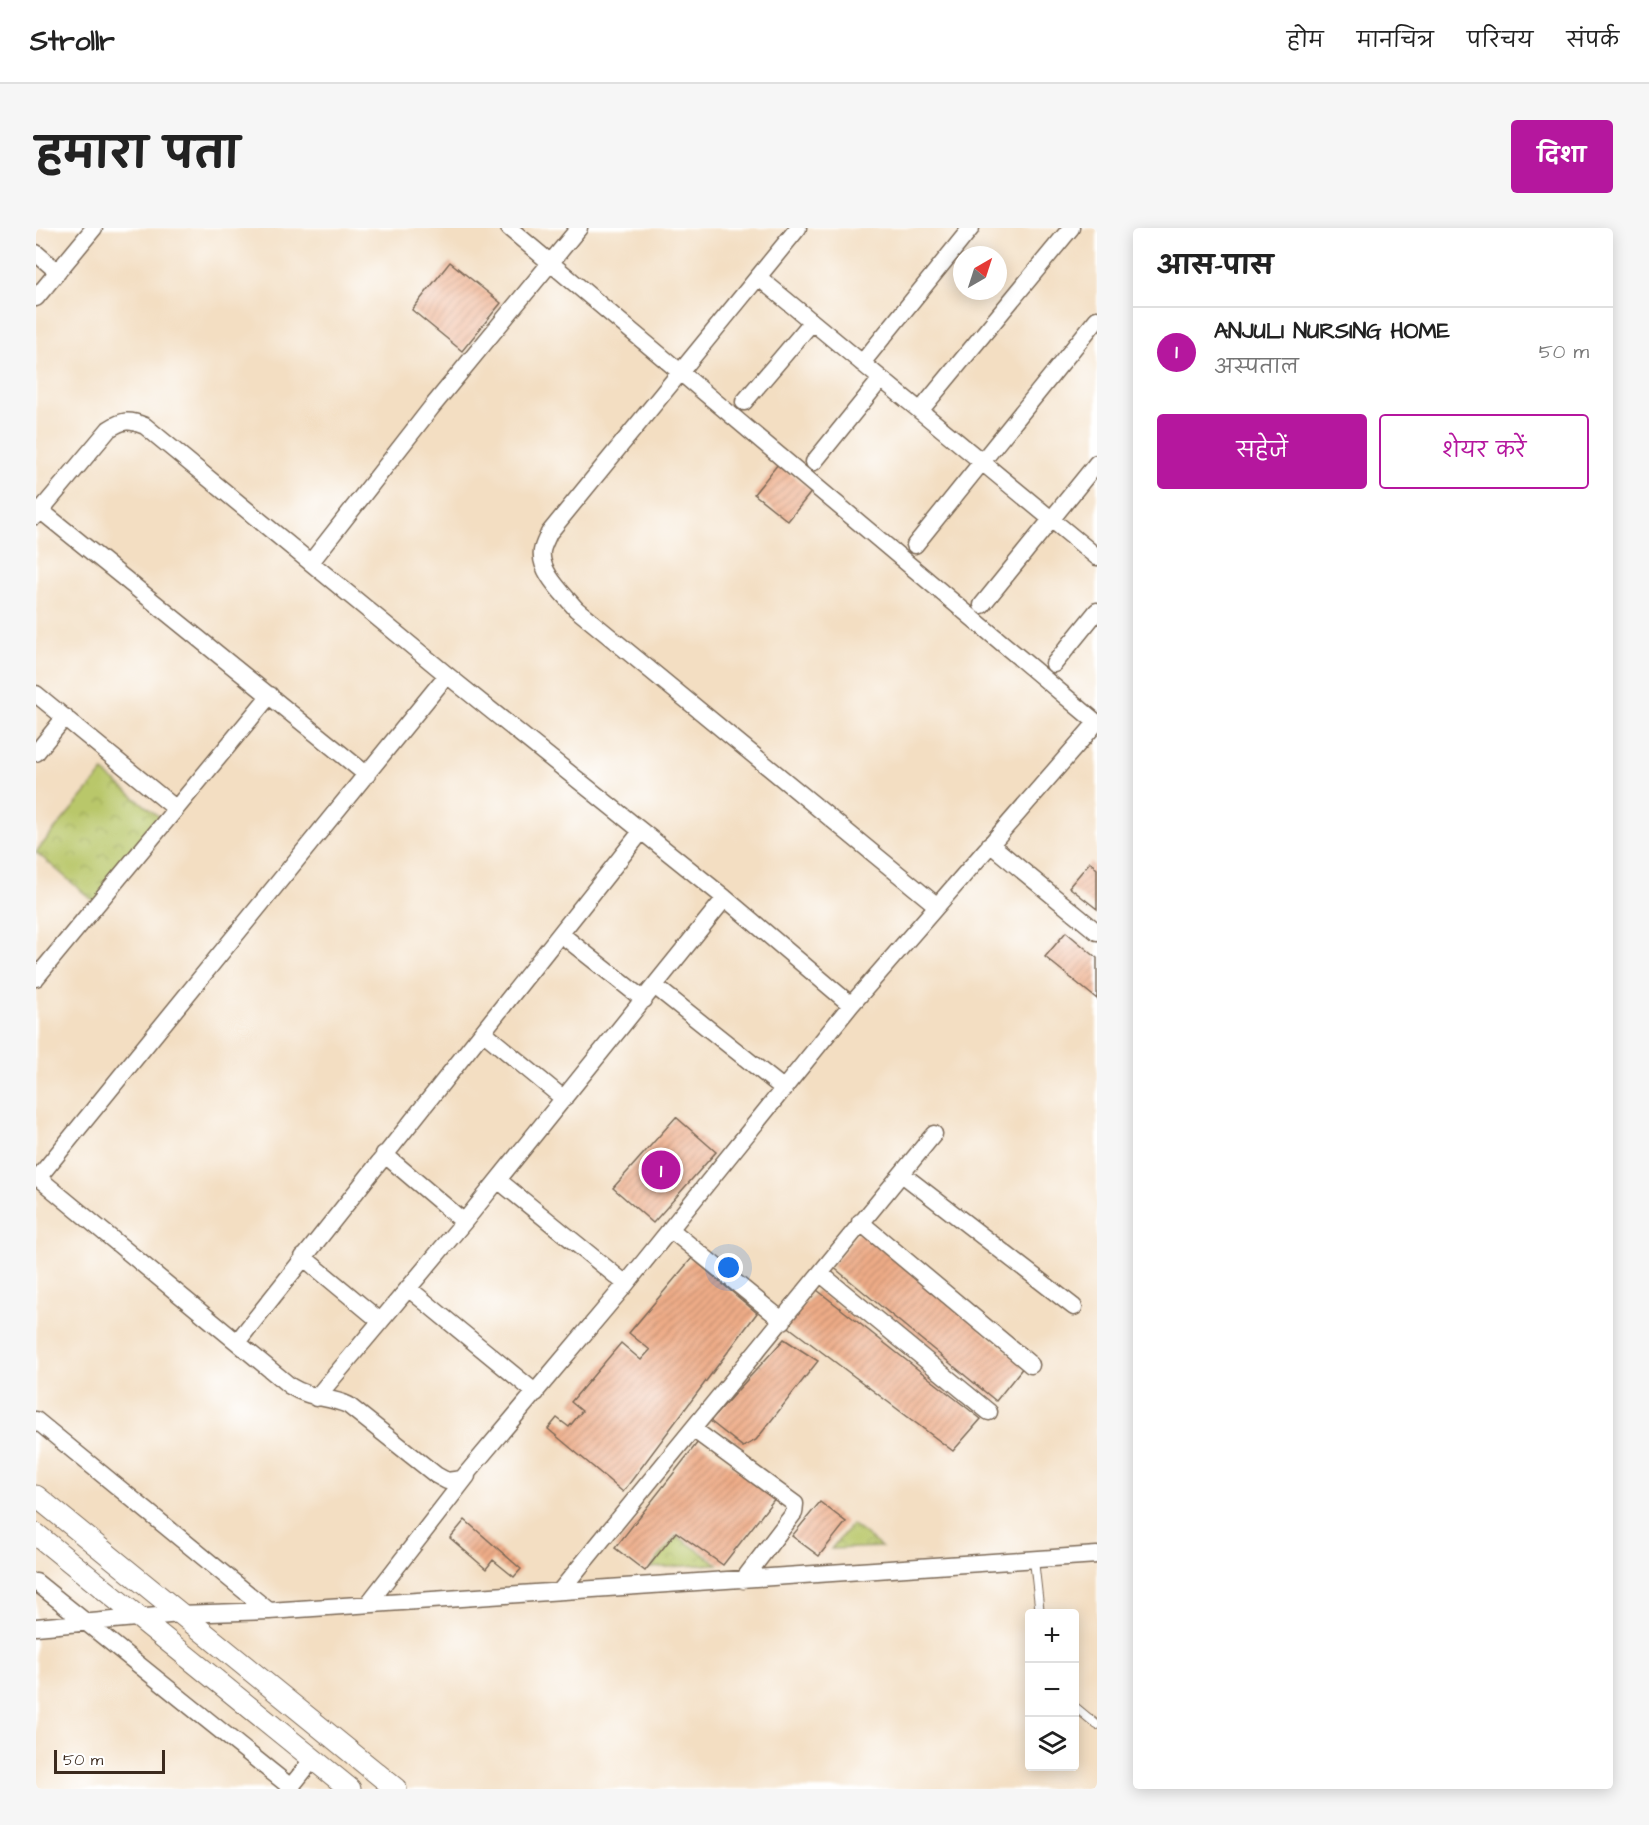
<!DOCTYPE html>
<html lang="hi">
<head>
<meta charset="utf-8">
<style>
	body { margin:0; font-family:"Architects Daughter","Playpen Sans Deva",sans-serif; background:#f6f6f6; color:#222 }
	.controls { position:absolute; right:18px; bottom:18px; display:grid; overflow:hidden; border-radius:6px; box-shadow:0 3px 15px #0003 }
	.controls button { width:54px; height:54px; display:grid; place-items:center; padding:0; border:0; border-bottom:2px solid #e0e0e0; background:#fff; color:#222; font:30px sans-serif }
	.compass { position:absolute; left:917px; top:18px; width:54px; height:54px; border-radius:50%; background:#fff; box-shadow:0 3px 15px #0003; rotate:39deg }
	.scale { position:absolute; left:18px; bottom:15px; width:111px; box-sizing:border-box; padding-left:6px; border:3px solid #3b2a1e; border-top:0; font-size:16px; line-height:21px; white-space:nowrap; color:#3b2a1e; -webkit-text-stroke:4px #fff; paint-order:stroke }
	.you { position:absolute; left:693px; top:1040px; width:21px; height:21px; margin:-15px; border:4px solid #fff; border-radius:50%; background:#1a73e8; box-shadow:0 0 0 9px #1a73e833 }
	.badge { display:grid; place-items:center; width:39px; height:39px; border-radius:50%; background:#b5179e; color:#fff; font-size:20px; font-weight:700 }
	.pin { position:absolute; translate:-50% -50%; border:3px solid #fff; box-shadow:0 2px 6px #0006 }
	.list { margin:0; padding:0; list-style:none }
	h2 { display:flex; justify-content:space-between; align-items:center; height:78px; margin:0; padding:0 24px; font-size:26px }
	h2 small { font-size:20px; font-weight:400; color:#767676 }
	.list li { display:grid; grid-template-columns:39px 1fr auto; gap:18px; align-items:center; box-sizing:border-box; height:90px; padding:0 24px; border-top:2px solid #e0e0e0 }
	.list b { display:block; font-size:22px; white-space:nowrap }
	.list p { margin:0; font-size:20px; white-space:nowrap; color:#767676 }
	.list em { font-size:20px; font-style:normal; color:#767676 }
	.actions { display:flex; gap:12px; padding:18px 24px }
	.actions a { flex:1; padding:14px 0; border:2px solid #b5179e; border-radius:6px; text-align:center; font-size:21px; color:#b5179e }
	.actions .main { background:#b5179e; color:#fff }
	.icon { flex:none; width:33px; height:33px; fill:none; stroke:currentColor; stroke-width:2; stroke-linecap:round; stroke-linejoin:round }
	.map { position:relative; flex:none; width:1061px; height:1561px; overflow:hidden; border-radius:6px }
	header { display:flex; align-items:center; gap:36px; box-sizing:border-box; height:84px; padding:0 30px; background:#fff; border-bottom:2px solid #e0e0e0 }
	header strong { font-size:28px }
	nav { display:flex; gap:33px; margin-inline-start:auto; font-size:21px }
	.intro { display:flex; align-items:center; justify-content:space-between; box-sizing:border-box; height:144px; padding:0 36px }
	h1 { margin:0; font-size:42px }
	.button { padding:15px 27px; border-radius:6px; background:#b5179e; color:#fff; font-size:21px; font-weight:700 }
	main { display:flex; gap:36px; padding:0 36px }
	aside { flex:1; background:#fff; border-radius:6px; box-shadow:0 3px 15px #0003 }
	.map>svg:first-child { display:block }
</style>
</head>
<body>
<header>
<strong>Strollr</strong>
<nav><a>होम</a><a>मानचित्र</a><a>परिचय</a><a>संपर्क</a></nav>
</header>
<div class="intro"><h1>हमारा पता</h1><a class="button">दिशा</a></div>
<main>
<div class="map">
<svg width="1061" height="1561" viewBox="0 0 1061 1561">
	<defs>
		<pattern id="park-crowns" width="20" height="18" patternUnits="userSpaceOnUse" patternTransform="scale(1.5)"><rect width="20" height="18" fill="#b9c76a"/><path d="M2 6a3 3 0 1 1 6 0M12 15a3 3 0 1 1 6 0" fill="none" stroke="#a0ab5b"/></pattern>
		<pattern id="building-hatch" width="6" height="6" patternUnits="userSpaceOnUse" patternTransform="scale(1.5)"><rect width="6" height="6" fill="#eeac87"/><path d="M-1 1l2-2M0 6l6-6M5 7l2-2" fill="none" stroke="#c28c6e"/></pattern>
	</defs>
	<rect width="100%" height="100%" fill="#fff"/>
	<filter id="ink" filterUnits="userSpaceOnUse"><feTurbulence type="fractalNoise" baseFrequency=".0167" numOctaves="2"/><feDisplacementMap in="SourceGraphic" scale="12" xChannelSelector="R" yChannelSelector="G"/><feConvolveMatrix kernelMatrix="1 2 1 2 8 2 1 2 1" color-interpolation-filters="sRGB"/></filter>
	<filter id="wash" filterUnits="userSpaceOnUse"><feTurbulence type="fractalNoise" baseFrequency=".008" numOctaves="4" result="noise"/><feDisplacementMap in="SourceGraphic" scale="24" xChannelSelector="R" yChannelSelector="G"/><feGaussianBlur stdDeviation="1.35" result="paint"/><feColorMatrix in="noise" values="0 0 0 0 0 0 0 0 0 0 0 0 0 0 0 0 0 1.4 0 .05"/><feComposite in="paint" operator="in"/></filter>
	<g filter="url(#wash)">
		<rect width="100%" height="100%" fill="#f3dec2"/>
		<path fill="url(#park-crowns)" stroke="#7a7844" stroke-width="1.5" d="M67,544L127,592L61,676L0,624Z
			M816,1296L845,1319L795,1321Z
			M641,1308L682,1336L614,1340Z"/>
		<g id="blocks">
			<path fill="url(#building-hatch)" d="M414,34L465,75L426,123L376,82Z
				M742,236L776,263L752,293L718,266Z
				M1054,634L1061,641V681L1033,659Z
				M1030,704L1061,730V771L1009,729Z
				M640,889L680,924L617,995L577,960Z
				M825,1002L988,1138L960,1173L796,1038Z
				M656,1030L721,1085L587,1264L512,1201L521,1190L533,1199L546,1183L535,1174L585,1115L605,1132L614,1122L593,1105Z
				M781,1062L945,1191L917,1223L750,1097Z
				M748,1111L782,1133L720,1212L707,1219L674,1193Z
				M662,1214L740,1269L687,1337L640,1304L609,1343L579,1320Z
				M784,1274L810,1294L783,1328L756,1308Z
				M429,1292L485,1341L478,1349L457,1332L450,1341L414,1310Z"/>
		</g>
	</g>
	<g filter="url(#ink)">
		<use href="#blocks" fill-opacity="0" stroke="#7b6957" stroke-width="1.5"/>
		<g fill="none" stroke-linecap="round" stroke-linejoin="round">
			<g stroke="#7b6957" stroke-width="10">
				<path id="service" d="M998,1332L1004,1386
					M1038,1478L1061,1497"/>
			</g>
			<g stroke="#7b6957" stroke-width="19">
				<path id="minor" d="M473,0L1061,495
					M762,0L513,305C511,310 507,317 506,323C503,344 528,366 540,381L900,677
					M0,25L22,44
					M722,49L1061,329
					M0,70L58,0
					M826,135L935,0
					M708,174L776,94
					M884,183L1035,0
					M778,234L845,151
					M4,282L331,547
					M0,288L73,201C87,192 93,191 109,198L411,447L689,670L815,777
					M879,317L1061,91
					M275,334L395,180L543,0
					M946,377L1061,235
					M1018,436L1061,383
					M0,466L139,580
					M0,525L29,489
					M954,616L1061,704
					M526,707L608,772
					M0,750L234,467
					M620,759L748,861
					M448,805L528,871
					M348,926L428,994
					M866,946L1038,1079
					M0,948L254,1158C275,1171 291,1168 312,1177L400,1247L411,1253L426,1251L590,1056L815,777L1061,494
					M2,950L411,447
					M462,952L590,1056
					M824,994L995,1137
					M634,1001L747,1093
					M267,1029L344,1093
					M785,1046L953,1184
					M372,1060L500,1165
					M201,1114L605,604
					M280,1170L428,994L689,670
					M0,1192L233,1383
					M657,1201L759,1276L758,1285L707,1352
					M0,1354L257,1561
					M524,1363L898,906
					M332,1376L431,1248
					M0,1399L144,1386L233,1383L1061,1327
					M253,1561L277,1531"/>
			</g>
			<g stroke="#7b6957" stroke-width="23">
				<path id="tertiary" d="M0,1268L360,1561
					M0,1306L314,1561"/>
			</g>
			<use href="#service" stroke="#fff" stroke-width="8"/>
			<use href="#minor" stroke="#fff" stroke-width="16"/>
			<use href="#tertiary" stroke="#fff" stroke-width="21"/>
		</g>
	</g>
</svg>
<div class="controls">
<button>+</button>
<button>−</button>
<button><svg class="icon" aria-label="layers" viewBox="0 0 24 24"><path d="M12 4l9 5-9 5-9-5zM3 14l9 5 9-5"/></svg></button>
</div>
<svg class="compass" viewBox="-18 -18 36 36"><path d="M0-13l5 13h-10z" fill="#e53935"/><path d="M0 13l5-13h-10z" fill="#767676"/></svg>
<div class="scale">50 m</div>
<div class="you"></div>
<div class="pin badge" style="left:625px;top:942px">1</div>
</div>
<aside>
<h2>आस-पास<small></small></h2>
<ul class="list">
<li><span class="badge">1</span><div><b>ANJULI NURSING HOME</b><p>अस्पताल</p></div><em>50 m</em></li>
</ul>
<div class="actions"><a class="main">सहेजें</a><a>शेयर करें</a></div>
</aside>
</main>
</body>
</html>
